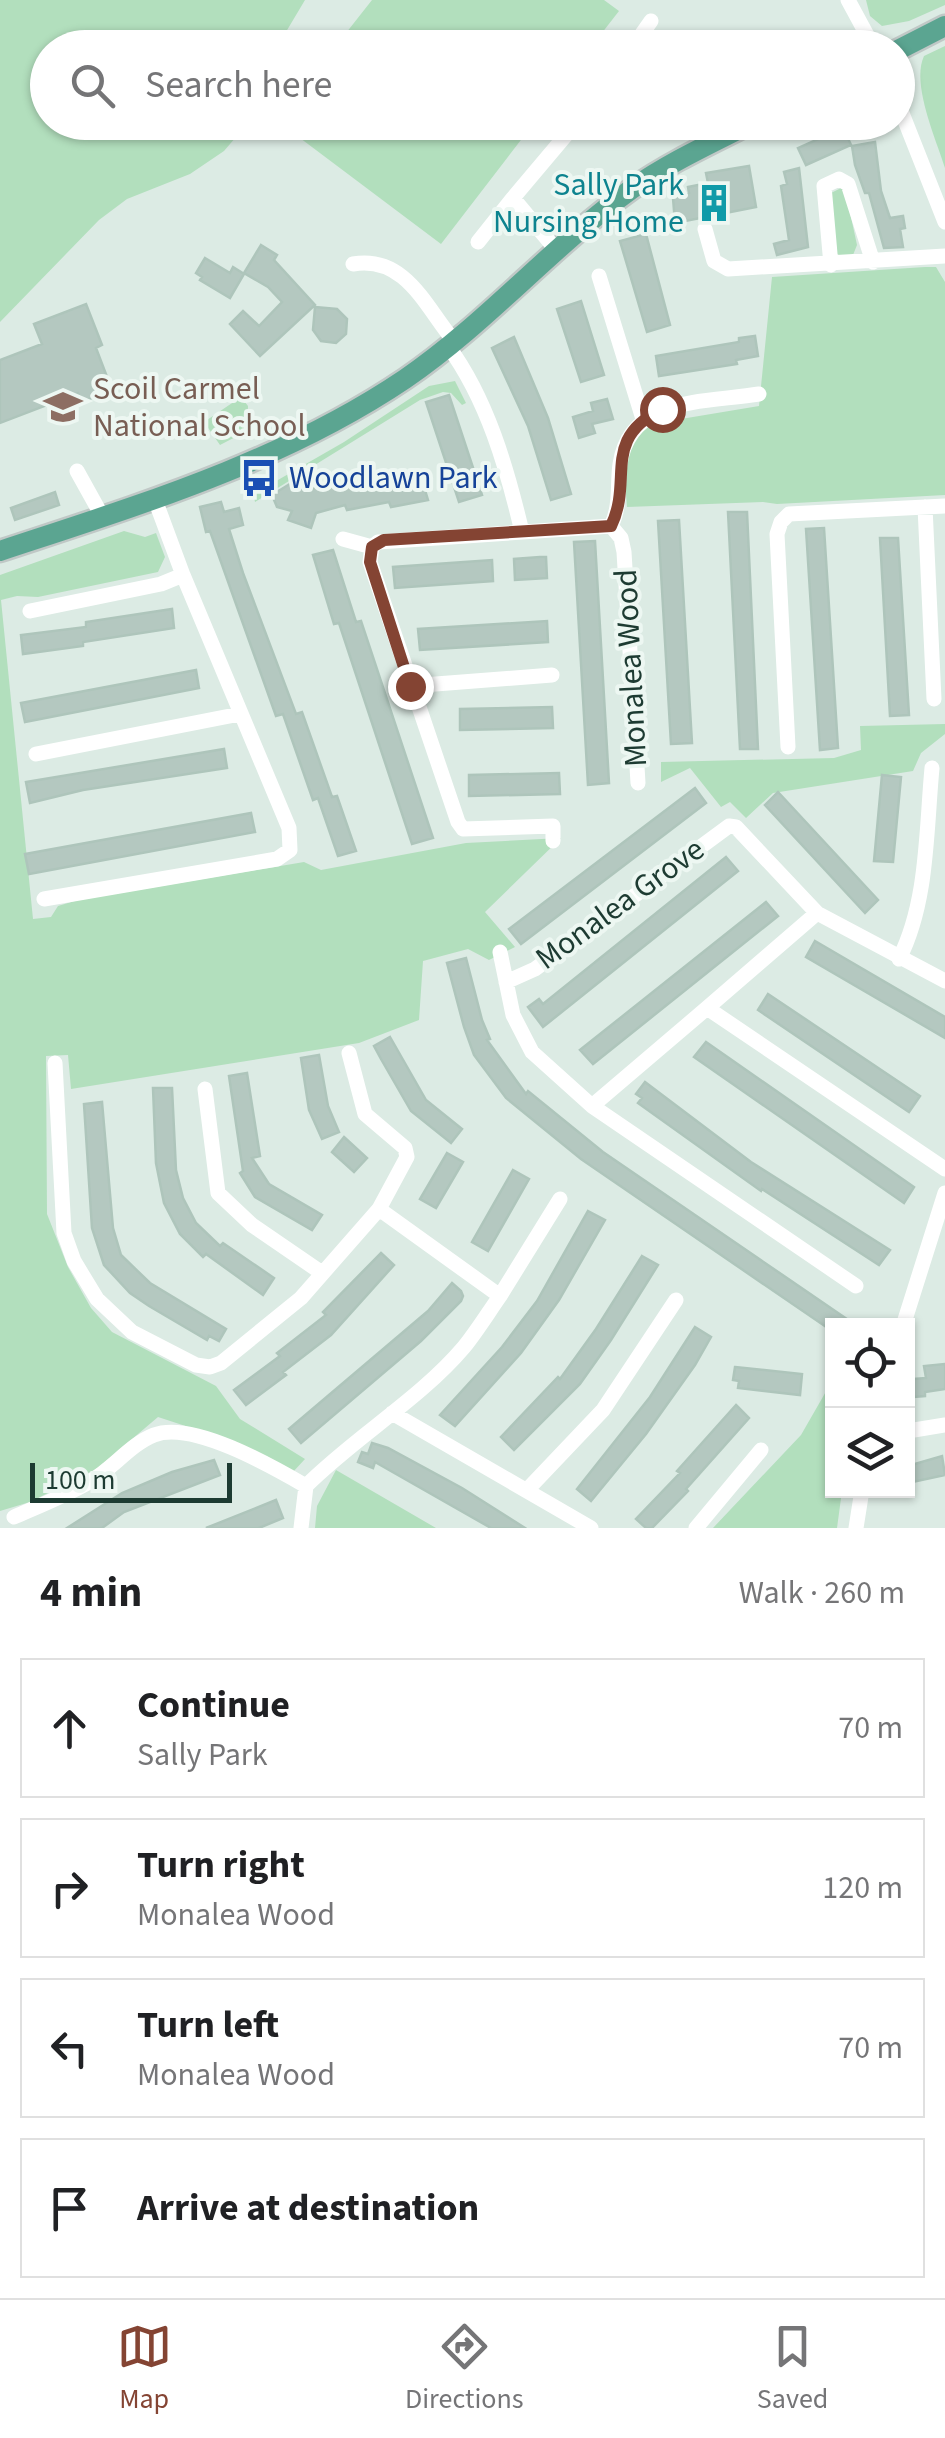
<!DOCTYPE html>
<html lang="en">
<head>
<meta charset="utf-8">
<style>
	body { margin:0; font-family:"Source Sans 3",sans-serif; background:#f2f2f2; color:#202124 }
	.controls { position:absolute; right:30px; bottom:30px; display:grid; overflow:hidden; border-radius:0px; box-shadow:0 2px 8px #0004 }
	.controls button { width:90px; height:90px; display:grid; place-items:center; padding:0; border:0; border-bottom:2px solid #e0e0e0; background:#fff; color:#202124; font:50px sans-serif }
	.scale { position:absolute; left:30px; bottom:25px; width:202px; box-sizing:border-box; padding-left:10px; border:5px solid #1d3b32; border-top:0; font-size:28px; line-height:35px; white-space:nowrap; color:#1d3b32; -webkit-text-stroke:8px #edf7f2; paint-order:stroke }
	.stop { position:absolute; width:30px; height:30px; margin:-22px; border:8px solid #844433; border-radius:50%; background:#fff }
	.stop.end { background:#844433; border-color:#fff; box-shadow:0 2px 10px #0008 }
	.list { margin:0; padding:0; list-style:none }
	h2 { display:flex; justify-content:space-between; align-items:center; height:130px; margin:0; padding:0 40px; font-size:42px }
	h2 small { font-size:32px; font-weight:400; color:#757577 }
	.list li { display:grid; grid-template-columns:65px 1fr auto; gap:30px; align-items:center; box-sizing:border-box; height:140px; margin:0 20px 20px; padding:0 20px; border:2px solid #e0e0e0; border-radius:0px }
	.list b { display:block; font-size:38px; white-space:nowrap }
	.list p { margin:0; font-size:32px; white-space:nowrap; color:#757577 }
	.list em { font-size:32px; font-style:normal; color:#757577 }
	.icon { flex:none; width:55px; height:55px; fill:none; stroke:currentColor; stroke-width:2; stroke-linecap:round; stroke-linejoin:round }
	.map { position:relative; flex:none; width:945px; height:1528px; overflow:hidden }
	.search { position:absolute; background:#fff; box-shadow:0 2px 8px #0004; left:30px; right:30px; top:30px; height:110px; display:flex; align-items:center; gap:25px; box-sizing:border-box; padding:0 35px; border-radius:55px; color:#757577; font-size:38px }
	.sheet { height:770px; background:#fff }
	nav { display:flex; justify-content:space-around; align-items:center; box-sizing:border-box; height:140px; border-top:2px solid #e0e0e0; background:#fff; font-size:28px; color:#757577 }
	nav a { display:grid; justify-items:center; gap:5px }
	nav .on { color:#844433 }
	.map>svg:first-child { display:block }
</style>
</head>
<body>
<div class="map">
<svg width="945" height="1528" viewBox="0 0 945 1528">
	<rect width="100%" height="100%" fill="#dcebe4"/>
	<path fill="#b2dfbd" d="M0,0H305L277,47L48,48V122L248,123L224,151L190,174L127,199L99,220L0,322Z
		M372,0H604L619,11L591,47H335Z
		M866,0H945V5L909,21L882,26L870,16Z
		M945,46V168C936,139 911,84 924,56Z
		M280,123H534L441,244Z
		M841,188L846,194L857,245L853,255L843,257L837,254L831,193Z
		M925,267H936L945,282V495L777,504L763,502L627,507L624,469L634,439L651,424L759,406L772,277Z
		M455,381L466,403L462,405L451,393L443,392L420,400L255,502L253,491L271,484L344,442L429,386Z
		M241,397L248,406L247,431L220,445L204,422Z
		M124,531L145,537L156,533L165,557L158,572L38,597L17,596L1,600L33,919L51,917L58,906L78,900L304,862L321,870L466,843L561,838L485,912L515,947L489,960L468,949L423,961L419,1020L359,1043L71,1089L68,1055L46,1056L47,1214L68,1267L91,1308L112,1332L216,1386L240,1419L305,1459L293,1472L216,1436L158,1417L98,1468L30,1502L0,1511V575Z
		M945,724V734L921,753L913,771L773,793L746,818L730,802L721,807L690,768L661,782V762L834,758L861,750L860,726Z
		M832,1381V1490L842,1491L837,1528H713L801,1435Z
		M336,1470L436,1528H315L317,1506Z"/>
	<path fill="#b4c8c0" stroke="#aec5bb" stroke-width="2.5" d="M843,128L851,145L806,165L798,148Z
		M875,142L881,191L890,218L903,216L905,228L900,229L903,247L884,248L869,193H865L855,165L852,146Z
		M749,166L756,207L675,223L673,198L689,193L688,187L708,183L706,173Z
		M799,168L808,247L777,255L774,244L789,240L781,186L787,184L784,172Z
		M646,234L670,325L647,332L620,241Z
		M261,245L277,255L274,260L315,305L260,356L230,324L243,311L259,326L282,302L268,287L244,273Z
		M205,258L230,273L233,267L244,274L230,298L200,280L202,277L196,273Z
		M581,301L604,375L581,382L557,309Z
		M86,304L102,345L96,348L112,390L82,402L78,393L0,423V360L42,344L34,324Z
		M315,307L337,309L347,319L346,334L336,343L321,341L313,330Z
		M755,336L758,356L736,360L737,364L659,376L656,356L739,342V338Z
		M514,337L548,418L571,494L551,500L528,426L492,348Z
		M449,395L482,495L459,502L426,402Z
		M607,399L613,419L592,424L595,433L579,438L573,417L593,411L591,403Z
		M306,474L312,489L333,483L334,488L355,482L356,486L376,480L378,485L399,479L400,483L421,477L428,500L391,507L389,502L347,510L345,505L316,513L311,528L288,520L292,511L277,507L272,495Z
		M55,492L59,505L15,520L11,508Z
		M221,502L224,512L239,508L243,525L229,529L243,573L296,714L302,712L332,797L337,796L356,851L338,856L318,798L313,800L283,714L276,716L210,531L206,532L200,507Z
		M728,512H747L758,749H740Z
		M679,520L692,743L671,744L658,521Z
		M824,528L838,748L820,750L806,529Z
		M880,538H898L909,715L890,716Z
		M595,541L609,783L588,785L574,542Z
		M333,550L356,622L361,621L433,838L412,844L339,623L334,624L313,555Z
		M540,557H546L547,578L515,580L514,559Z
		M492,560L493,581L395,588L393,567Z
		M172,609L174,628L83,642V646L23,654L21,635L86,627V622Z
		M547,621L548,642L420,650L418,629Z
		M196,670L199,688L25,722L21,703Z
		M552,707L553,728L460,730V709Z
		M224,749L227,768L83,790L30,803L26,782Z
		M559,773L560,794L469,796V775Z
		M882,775L901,777L893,862L874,861Z
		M695,788L706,803L521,944L509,929Z
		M778,792L878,900L865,913L765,805Z
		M251,813L255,832L29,874L25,854Z
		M726,857L738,871L543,1027L528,1007L539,999L543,1004Z
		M766,902L778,916L593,1064L580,1050Z
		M815,941L945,1017V1038L806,957Z
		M466,958L482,1020L490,1039L487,1040L526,1094L528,1091L603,1152L857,1326H832V1331L581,1159L506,1098L474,1055L464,1027L447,963Z
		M768,994L920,1096L909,1112L758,1010Z
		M390,1037L426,1100L462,1129L451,1143L411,1111L381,1059L374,1046Z
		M706,1042L914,1187L904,1203L694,1057Z
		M319,1055L328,1106L339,1132L322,1139L309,1110L301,1058Z
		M247,1073L260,1156L252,1158L269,1184L322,1215L312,1230L255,1197L240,1173L243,1171L229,1076Z
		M645,1082L751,1162L890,1250L879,1265L762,1189L761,1191L638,1103L642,1098L636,1094Z
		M153,1088H172L176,1170L183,1198L196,1223L220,1246L223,1243L274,1278L263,1295L206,1254L203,1257L180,1234L164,1203L156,1163Z
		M102,1102L113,1228L121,1255L150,1283L226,1329L219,1341L209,1336L207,1340L149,1306L130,1293L104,1265L92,1228L84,1104Z
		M344,1137L367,1158L354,1172L332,1152Z
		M447,1153L463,1162L436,1208L420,1199Z
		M513,1170L529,1179L488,1251L472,1242Z
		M588,1211L605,1220L559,1300L521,1353L455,1426L440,1415L502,1347L537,1301Z
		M381,1253L394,1265L331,1335L283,1372L286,1375L246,1405L234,1390L280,1356L277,1353L326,1315L323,1312Z
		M642,1256L658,1265L611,1340L580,1384L514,1450L501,1437L558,1377L560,1379L596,1329Z
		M452,1283L461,1291L463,1296L461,1301L421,1341L301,1443L289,1429L428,1311Z
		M695,1327L711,1337L695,1365L646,1434L591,1501L577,1489L650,1397Z
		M945,1364V1389L925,1392V1396L914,1397L912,1384L914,1379L926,1378L924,1366Z
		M735,1367L802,1374L800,1395L738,1388L739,1381L733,1380Z
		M736,1405L749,1418L686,1489L688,1491L652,1528H646L636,1519L680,1473L677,1471Z
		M372,1443L388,1448L462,1488L525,1528H491L375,1462L373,1468L358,1462L362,1452L368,1454Z
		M942,1456L945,1475L908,1483V1466Z
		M214,1460L220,1475L124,1512L102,1528H67L122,1493L172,1472Z
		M276,1500L283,1518L259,1528H206Z"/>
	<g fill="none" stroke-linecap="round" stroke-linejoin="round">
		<g stroke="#c0c8c6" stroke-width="25">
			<path id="major" d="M898,50L945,26
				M0,551C139,505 282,462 405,379C487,323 552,246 633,188C670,162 712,143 753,122"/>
		</g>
		<path stroke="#fff" stroke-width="15" d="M848,0L874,48
			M632,48L651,21
			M898,103L945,222
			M705,229L714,261L728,269L945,256
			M478,242L513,198
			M558,252L513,198L577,122
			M353,264C406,255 426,308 454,341
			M831,265L824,186L839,179L848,184L873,262
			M599,276L643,419
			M448,346C487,399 507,468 522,532
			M77,471L102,516
			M925,507L934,699
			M611,526C621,506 617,485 620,464C630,396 705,403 759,394
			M343,539L372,547
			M30,611L161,584L183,575
			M410,686L552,675
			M788,747L777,534L781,522L789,514L945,506
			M36,754L240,714
			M553,841V826L463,829L458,822L370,562L372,547L378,542L611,526L621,538L624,552L638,783
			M44,899L277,859L290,850L289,828L183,575L154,497
			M500,952L513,1015L532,1052L592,1106
			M899,959C928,902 926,831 932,768
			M506,982L535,969L729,826L736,827L817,913L945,981
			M707,1008L817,913
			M349,1053L365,1114L405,1148L407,1157L379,1209
			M55,1063L64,1233L74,1261L97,1299L132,1332L196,1365L210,1367L221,1363L301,1298L379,1209L500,1296C488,1313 477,1331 464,1347C420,1399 355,1437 306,1486
			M205,1089L218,1193L252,1225L322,1273
			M856,1286L592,1106L707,1008L945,1169
			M500,1296L560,1199
			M903,1326L945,1193
			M392,1413L591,1528
			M908,1431L945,1425
			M527,1490L603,1410L676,1300
			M14,1517C39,1506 67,1495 91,1481C113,1468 131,1444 154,1435C192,1420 273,1467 306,1486
			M301,1528L306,1486
			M696,1528L761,1450
			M856,1528L862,1490"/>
		<use href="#major" stroke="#5ba591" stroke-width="20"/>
	</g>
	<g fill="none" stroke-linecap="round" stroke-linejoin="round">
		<path stroke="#844433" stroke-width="12" d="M410,686L370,562L372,547L384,540L611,526C634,479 600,440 662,409"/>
	</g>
	<defs>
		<g id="building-bare" transform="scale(3)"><path d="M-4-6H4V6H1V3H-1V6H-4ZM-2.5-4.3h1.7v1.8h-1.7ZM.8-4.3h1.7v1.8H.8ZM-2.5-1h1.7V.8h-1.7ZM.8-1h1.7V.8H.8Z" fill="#0f9aa8" stroke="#edf7f2" stroke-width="2.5" paint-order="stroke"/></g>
		<g id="school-bare" transform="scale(3)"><path d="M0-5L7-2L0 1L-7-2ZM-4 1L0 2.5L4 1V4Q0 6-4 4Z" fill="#8d6e63" stroke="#edf7f2" stroke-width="2.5" paint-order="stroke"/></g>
		<g id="bus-bare" transform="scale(3)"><path d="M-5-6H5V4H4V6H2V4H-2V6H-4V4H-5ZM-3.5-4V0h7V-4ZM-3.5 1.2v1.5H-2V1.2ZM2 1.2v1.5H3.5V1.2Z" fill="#1a4fb4" stroke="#edf7f2" stroke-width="2.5" paint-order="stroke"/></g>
	</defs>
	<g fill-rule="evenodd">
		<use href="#building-bare" x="714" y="203"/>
		<use href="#school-bare" x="63" y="407"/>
		<use href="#bus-bare" x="259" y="478"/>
	</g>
	<g text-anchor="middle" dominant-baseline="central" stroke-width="8" stroke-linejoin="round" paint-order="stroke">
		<g font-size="32" fill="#0d838f" stroke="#edf7f2" text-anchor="end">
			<text x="684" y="185">Sally Park<tspan x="684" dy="37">Nursing Home</tspan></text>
		</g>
		<g font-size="32" fill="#785e54" stroke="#edf7f2" text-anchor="start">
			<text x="93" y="389">Scoil Carmel<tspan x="93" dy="37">National School</tspan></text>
		</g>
		<g font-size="32" fill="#164399" stroke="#edf7f2" text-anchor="start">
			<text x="289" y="478">Woodlawn Park</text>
		</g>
		<g font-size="32" fill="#1d3b32" stroke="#edf7f2">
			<text transform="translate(631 668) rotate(-93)">Monalea Wood</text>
			<text transform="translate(620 904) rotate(-36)">Monalea Grove</text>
		</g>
	</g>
</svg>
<div class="controls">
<button><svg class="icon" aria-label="locate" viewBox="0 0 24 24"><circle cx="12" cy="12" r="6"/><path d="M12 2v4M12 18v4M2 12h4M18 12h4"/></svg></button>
<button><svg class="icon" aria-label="layers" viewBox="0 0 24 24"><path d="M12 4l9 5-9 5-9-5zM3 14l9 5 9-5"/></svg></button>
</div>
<div class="scale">100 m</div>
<div class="stop" style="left:662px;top:409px"></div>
<div class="stop end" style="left:410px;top:686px"></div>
<div class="search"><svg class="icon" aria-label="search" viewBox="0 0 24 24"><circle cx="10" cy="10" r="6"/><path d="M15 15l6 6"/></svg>Search here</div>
</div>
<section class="sheet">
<h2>4 min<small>Walk · 260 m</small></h2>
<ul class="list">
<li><svg class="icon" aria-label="ahead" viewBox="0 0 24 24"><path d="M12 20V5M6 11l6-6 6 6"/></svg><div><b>Continue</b><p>Sally Park</p></div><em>70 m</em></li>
<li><svg class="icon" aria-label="right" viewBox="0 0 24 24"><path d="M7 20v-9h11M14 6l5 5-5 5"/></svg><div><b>Turn right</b><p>Monalea Wood</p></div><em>120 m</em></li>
<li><svg class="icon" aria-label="left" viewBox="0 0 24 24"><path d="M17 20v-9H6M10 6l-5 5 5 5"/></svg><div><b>Turn left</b><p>Monalea Wood</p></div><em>70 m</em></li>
<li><svg class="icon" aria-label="arrive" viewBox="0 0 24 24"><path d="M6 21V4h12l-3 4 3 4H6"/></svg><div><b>Arrive at destination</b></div></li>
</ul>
</section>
<nav>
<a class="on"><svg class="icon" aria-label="map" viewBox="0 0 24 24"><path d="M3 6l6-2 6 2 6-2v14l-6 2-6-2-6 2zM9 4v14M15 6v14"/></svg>Map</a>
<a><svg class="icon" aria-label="directions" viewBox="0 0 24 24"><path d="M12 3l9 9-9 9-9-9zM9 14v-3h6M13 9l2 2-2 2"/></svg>Directions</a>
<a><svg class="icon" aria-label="saved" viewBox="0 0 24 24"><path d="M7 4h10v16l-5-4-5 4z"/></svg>Saved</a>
</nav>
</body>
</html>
